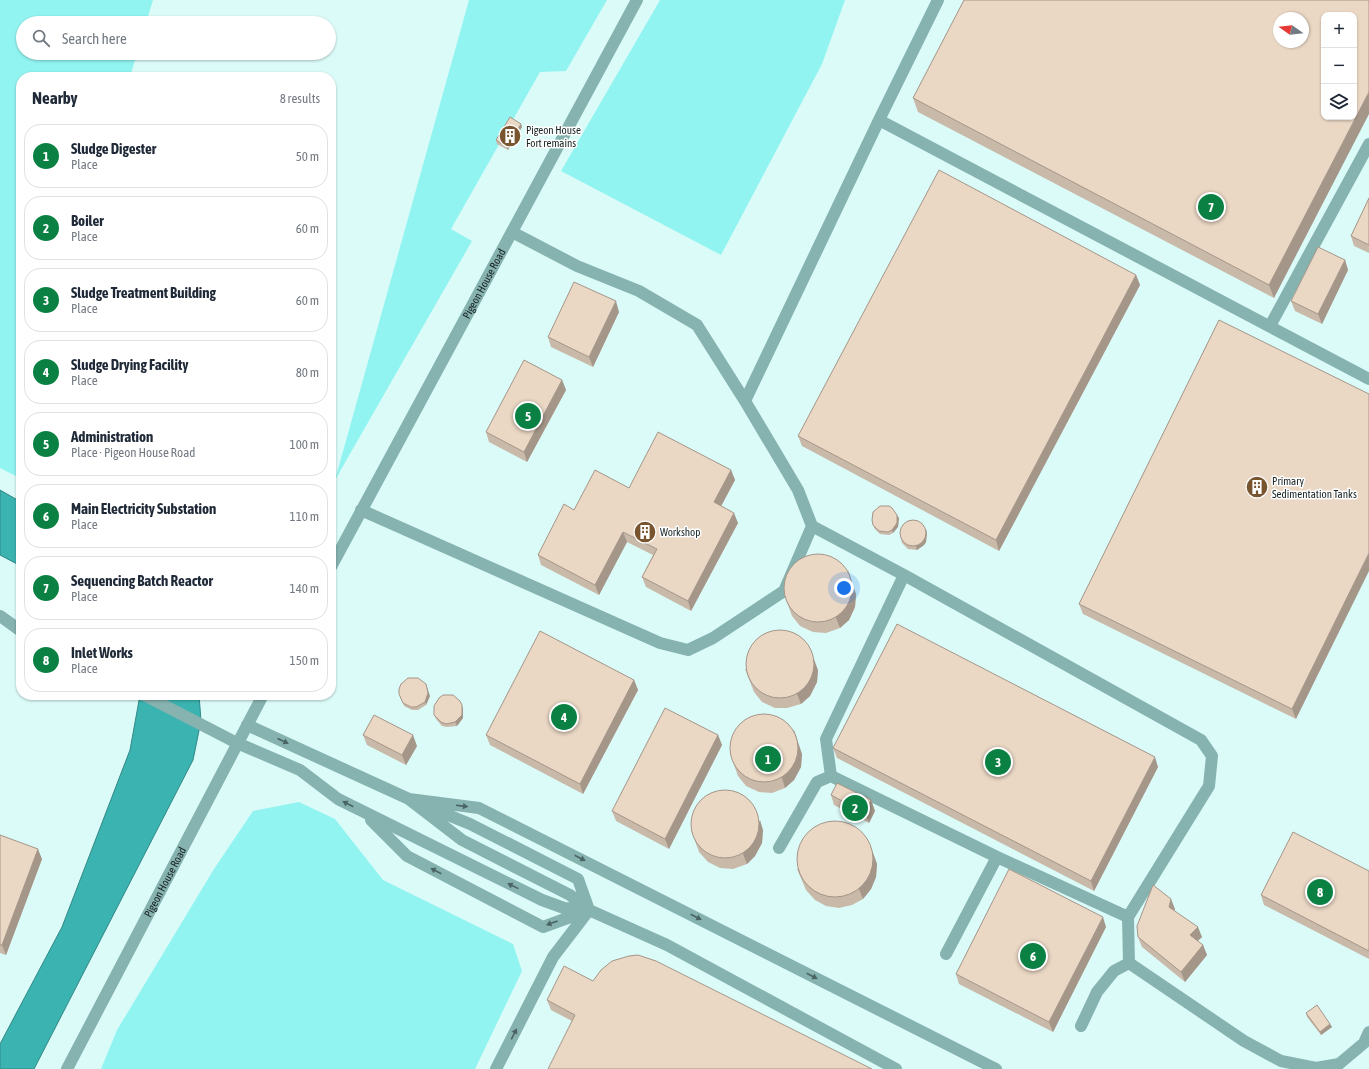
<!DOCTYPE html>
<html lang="en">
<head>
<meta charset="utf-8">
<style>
	body { margin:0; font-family:"Asap Condensed",sans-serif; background:#f2f2f3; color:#1f2937 }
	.controls { position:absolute; right:12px; top:12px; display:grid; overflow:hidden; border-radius:8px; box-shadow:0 1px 3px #0004 }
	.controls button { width:36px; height:36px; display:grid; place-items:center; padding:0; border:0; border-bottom:1px solid #e0e1e3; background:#fff; color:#1f2937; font:20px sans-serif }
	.compass { position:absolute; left:1273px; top:12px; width:36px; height:36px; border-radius:50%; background:#fff; box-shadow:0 1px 3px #0004; rotate:284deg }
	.you { position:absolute; left:844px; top:588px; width:14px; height:14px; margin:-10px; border:3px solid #fff; border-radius:50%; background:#1a73e8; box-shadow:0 0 0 6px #1a73e833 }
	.badge { display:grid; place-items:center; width:26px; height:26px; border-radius:50%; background:#0b8043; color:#fff; font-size:13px; font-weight:700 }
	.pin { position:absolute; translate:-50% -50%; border:2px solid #fff; box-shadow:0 1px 4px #0006 }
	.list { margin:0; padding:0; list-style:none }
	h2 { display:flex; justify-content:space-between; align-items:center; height:52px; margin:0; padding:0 16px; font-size:17px }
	h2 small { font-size:13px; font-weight:400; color:#747a83 }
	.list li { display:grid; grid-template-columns:26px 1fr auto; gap:12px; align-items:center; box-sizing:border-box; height:64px; margin:0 8px 8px; padding:0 8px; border:1px solid #e0e1e3; border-radius:16px }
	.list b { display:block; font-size:15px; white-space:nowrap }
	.list p { margin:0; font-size:13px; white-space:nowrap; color:#747a83 }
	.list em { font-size:13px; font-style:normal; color:#747a83 }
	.icon { flex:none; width:22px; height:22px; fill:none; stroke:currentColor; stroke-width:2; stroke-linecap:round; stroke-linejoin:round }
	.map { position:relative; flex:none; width:1369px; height:1069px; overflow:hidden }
	.search { position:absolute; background:#fff; box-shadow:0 1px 3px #0004; left:16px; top:16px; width:320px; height:44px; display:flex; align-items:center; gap:10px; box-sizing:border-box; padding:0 14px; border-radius:22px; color:#747a83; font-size:15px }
	.panel { position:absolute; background:#fff; box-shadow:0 1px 3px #0004; left:16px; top:72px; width:320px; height:628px; border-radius:16px }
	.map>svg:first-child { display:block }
</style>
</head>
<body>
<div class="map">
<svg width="1369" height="1069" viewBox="0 0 1369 1069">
	<rect width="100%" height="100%" fill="#dbfbf9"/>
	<path fill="#92f4f1" d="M0,0H153L146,23H23V53H137L130,77H21L20,478L0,468Z
		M469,0H607L566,71L540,72L451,229L472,241L335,480Z
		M660,0H845L822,64L721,255L561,171Z
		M299,802L335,819L383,880L513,944L522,971L475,1069H101L117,1030L214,869L253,811Z"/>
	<path fill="#3bb3b0" stroke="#318886" d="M0,490L21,502V566L0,555Z
		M140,695H199L201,721L193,760L34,1069H0V1044L62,927L130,750Z"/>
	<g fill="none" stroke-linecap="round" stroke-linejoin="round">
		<path stroke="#86b2b0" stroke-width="12" d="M879,120L1369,379
			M512,232L577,266L639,291L697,325L745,401L798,490L812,526L904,575L826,739L831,776L997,857L1128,917L1129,963L1114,971L1097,992L1081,1026
			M1270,326L1369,144
			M745,401L879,120L938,0
			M361,510L660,643L688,650L713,638L784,591L812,526
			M904,575L1201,740L1212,756L1209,786L1128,917
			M0,616L21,631
			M144,695L237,743L300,770L338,799L542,900L564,908L589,910
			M247,725L409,799L470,824L578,879L589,910
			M409,799L479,808L996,1069
			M410,800L462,840L570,895L589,910L667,945L896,1069
			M371,820L407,856L543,927L584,912
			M779,848L817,782L831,776
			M946,954L997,857
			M1129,963L1244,1041L1281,1061L1316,1068L1339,1064L1364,1043L1369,1032
			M496,1069L553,957L589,910"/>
		<g stroke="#86b2b0" stroke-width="12">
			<path id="s1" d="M331,567L637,0"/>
			<path id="s2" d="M67,1069L263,695"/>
		</g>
	</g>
	<path fill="#c9b9a9" d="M1369,0L1274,298L918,112L913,98Z
		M521,124L522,127L508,150L497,144L496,140Z
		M1369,198V253L1354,246L1351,236Z
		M1345,260L1348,270L1322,324L1295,311L1291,301Z
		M1136,275L1140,285L999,551L802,446L798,436Z
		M619,312L593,367L551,347L548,337Z
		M1219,320L1296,719L1083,614L1079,604Z
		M562,380L566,390L527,462L489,442L486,432Z
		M731,470L735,480L721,506L738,523L691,611L646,587L642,577L653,555L627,542L599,595L541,565L538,555L574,510L629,488Z
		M899,518L898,527L893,533L889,535L880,534L874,528L872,520Z
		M927,533L926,542L924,545L917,550L908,549L902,543L901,539Z
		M784,594H856L855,607L849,620L840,628L826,633L813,632L800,626L792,616Z
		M745,669L818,670L817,682L810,696L801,704L787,708H775L762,702L754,692Z
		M634,680L638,690L583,794L490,745L486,735Z
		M399,694L430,696L426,705L418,710H412L404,706Z
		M463,709V718L457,726L447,727L442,726L436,719L434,715Z
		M363,735L417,746L406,765L367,745Z
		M718,735L722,745L669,849L616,821L612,811Z
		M833,748L1158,767L1094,891L837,758Z
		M730,754H802L801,767L794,780L785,788L772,793L759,792L746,786L738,776Z
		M831,795L871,800L875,811L869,823L834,805Z
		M691,830H763L762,843L755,856L747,864L733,869L720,868L708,862L699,852Z
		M0,835L42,859L6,955L0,953Z
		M869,842L877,864L876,877L871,889L863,899L852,905L839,908L826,906L815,900L806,890L797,869Z
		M1369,871V959L1264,905L1261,895Z
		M1175,909L1174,911L1202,937L1198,941L1203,945L1207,955L1185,982L1142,947L1138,937Z
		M1106,927L1053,1032L959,984L956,974Z
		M593,981L572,1021L551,1010L547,1000Z
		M1306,1013L1330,1024L1332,1027L1321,1035L1307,1017Z"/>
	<path fill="#a49689" d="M1369,92V114L1274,298L1269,285Z
		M521,124L522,127L508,150L507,147Z
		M1345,260L1348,270L1322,324L1318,314Z
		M1136,275L1140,285L999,551L996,540Z
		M616,301L619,312L593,367L589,357Z
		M562,380L566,390L527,462L524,452Z
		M731,470L735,480L718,512L714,502Z
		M734,513L738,523L691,611L688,601Z
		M897,515L899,518L898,527L893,533L892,530Z
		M926,529L927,533L926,542L924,545L917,550L916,546Z
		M623,532L627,542L599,595L595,585Z
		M1369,553V571L1296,719L1292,709Z
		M848,570L856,594L855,607L849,620L840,628L836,618Z
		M809,646L818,670L817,682L810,696L801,704L797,694Z
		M634,680L638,690L583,794L580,784Z
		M426,684L430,696L426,705L425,702Z
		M462,705L463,709V718L457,726L455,722Z
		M794,730L802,754L801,767L794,780L785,788L782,778Z
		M413,735L417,746L406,765L402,755Z
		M718,735L722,745L669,849L665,839Z
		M1155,757L1158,767L1094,891L1091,881Z
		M871,800L875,811L869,823L865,813Z
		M760,820L763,830L762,843L755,856L747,864L743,854Z
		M869,842L877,864L876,877L871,889L863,899L859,889Z
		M38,849L42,859L6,955L2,945Z
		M1171,899L1175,909L1172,918L1169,907Z
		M1103,917L1106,927L1053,1032L1049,1022Z
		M1198,927L1202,937L1193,945L1190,935Z
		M1203,945L1207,955L1185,982L1181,972Z
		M1330,1024L1332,1027L1321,1035L1320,1032Z"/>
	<path fill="#ead7c4" stroke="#a49689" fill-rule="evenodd" d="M964,0H1369V92L1269,285L913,98ZM1324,15H1354V117H1324ZM1279,18H1303V42H1279Z
		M510,117L521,124L507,147L496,140Z
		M939,170L1136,275L996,540L798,436Z
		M1369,198V245L1351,236Z
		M1318,247L1345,260L1318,314L1291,301Z
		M574,282L616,301L589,357L548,337Z
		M1219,320L1369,394V553L1292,709L1079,604Z
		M524,360L562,380L524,452L486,432Z
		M658,432L731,470L714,502L734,513L688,601L642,577L657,549L623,532L595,585L538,555L564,504L574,510L595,470L629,488Z
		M880,506H889L892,508L897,515V523L892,530L888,532L879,531L873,525L872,520L873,512Z
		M900 533a13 13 0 1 1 26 0a13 13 0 1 1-26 0Z
		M784 588a34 34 0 1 1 68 0a34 34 0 1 1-68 0Z
		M897,624L1155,757L1091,881L833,748Z
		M746 664a34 34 0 1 1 68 0a34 34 0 1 1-68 0Z
		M540,631L634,680L580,784L486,735Z
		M408,678H418L426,684L428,693L425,702L416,707H411L403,703L399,694V689L401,684Z
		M443,695H453L460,701L462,705V715L455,722L446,724L441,722L434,715V706L439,698Z
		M665,708L718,735L665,839L612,811Z
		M730 748a34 34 0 1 1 68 0a34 34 0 1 1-68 0Z
		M374,715L413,735L402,755L363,735Z
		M837,783L871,800L865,813L831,795Z
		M691 824a34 34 0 1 1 68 0a34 34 0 1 1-68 0Z
		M797 859a38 38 0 1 1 76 0a38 38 0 1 1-76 0Z
		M1293,832L1369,871V951L1261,895Z
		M0,835L38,849L2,945H0Z
		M1009,869L1103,917L1049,1022L956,974Z
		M1153,885L1171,899L1169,907L1198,927L1190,935L1203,945L1181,972L1138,937L1137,926Z
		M638,955L656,961L872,1069H548L575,1015L547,1000L564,966L593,981L601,970L612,961L629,956Z
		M1317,1005L1330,1024L1320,1032L1306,1013Z"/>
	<defs><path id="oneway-solid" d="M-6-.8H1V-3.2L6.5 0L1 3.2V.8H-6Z"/></defs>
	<g fill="#4a6463">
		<use href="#oneway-solid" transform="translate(283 741) rotate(25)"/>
		<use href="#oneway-solid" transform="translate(348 804) rotate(-153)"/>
		<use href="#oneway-solid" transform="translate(462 806) rotate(7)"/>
		<use href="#oneway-solid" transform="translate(580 858) rotate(27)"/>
		<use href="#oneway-solid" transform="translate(436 871) rotate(-152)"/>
		<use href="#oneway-solid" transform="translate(513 886) rotate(-154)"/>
		<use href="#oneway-solid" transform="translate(696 917) rotate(27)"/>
		<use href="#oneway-solid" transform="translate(552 923) rotate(160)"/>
		<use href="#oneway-solid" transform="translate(812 976) rotate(27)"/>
		<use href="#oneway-solid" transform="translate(514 1034) rotate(-63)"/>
	</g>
	<defs>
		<g id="building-disc" transform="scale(1.15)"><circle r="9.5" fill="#78552e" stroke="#fff"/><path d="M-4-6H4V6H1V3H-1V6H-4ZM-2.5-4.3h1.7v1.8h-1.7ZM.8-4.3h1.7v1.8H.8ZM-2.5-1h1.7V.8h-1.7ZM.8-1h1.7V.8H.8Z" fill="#fff"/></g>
	</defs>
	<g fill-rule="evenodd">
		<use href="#building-disc" x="510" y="136"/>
		<use href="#building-disc" x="1257" y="487"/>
		<use href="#building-disc" x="645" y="532"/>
	</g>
	<g text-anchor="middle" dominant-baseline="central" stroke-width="3" stroke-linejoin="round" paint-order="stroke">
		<g font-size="11" fill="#192424" stroke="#fff" text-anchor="start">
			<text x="526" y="130">Pigeon House<tspan x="526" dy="13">Fort remains</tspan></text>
			<text x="1272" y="481">Primary<tspan x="1272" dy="13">Sedimentation Tanks</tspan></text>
			<text x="660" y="532">Workshop</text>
		</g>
		<g font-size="11" fill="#192424" stroke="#fff">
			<text stroke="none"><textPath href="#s1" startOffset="322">Pigeon House Road</textPath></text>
			<text stroke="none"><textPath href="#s2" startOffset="211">Pigeon House Road</textPath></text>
		</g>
	</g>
</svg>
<div class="controls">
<button>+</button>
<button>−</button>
<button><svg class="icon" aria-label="layers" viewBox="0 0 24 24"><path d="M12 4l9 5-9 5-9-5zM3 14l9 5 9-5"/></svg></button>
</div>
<svg class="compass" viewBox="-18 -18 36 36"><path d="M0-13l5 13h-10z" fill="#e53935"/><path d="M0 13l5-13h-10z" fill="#747a83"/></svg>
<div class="you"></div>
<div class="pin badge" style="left:768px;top:759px">1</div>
<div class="pin badge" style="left:855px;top:808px">2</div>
<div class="pin badge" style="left:998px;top:762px">3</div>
<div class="pin badge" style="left:564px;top:717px">4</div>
<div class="pin badge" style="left:528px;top:416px">5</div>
<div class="pin badge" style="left:1033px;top:956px">6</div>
<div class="pin badge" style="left:1211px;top:207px">7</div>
<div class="pin badge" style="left:1320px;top:892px">8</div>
<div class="search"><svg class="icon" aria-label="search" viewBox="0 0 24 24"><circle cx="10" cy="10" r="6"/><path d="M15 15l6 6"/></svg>Search here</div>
<section class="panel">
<h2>Nearby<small>8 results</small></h2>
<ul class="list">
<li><span class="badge">1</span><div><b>Sludge Digester</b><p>Place</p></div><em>50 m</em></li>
<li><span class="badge">2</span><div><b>Boiler</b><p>Place</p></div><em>60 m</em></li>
<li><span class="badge">3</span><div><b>Sludge Treatment Building</b><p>Place</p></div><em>60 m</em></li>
<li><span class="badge">4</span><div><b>Sludge Drying Facility</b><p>Place</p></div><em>80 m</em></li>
<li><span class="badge">5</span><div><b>Administration</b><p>Place · Pigeon House Road</p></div><em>100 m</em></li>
<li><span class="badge">6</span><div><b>Main Electricity Substation</b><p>Place</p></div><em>110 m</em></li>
<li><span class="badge">7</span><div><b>Sequencing Batch Reactor</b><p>Place</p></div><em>140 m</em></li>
<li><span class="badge">8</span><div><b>Inlet Works</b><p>Place</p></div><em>150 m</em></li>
</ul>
</section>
</div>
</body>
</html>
